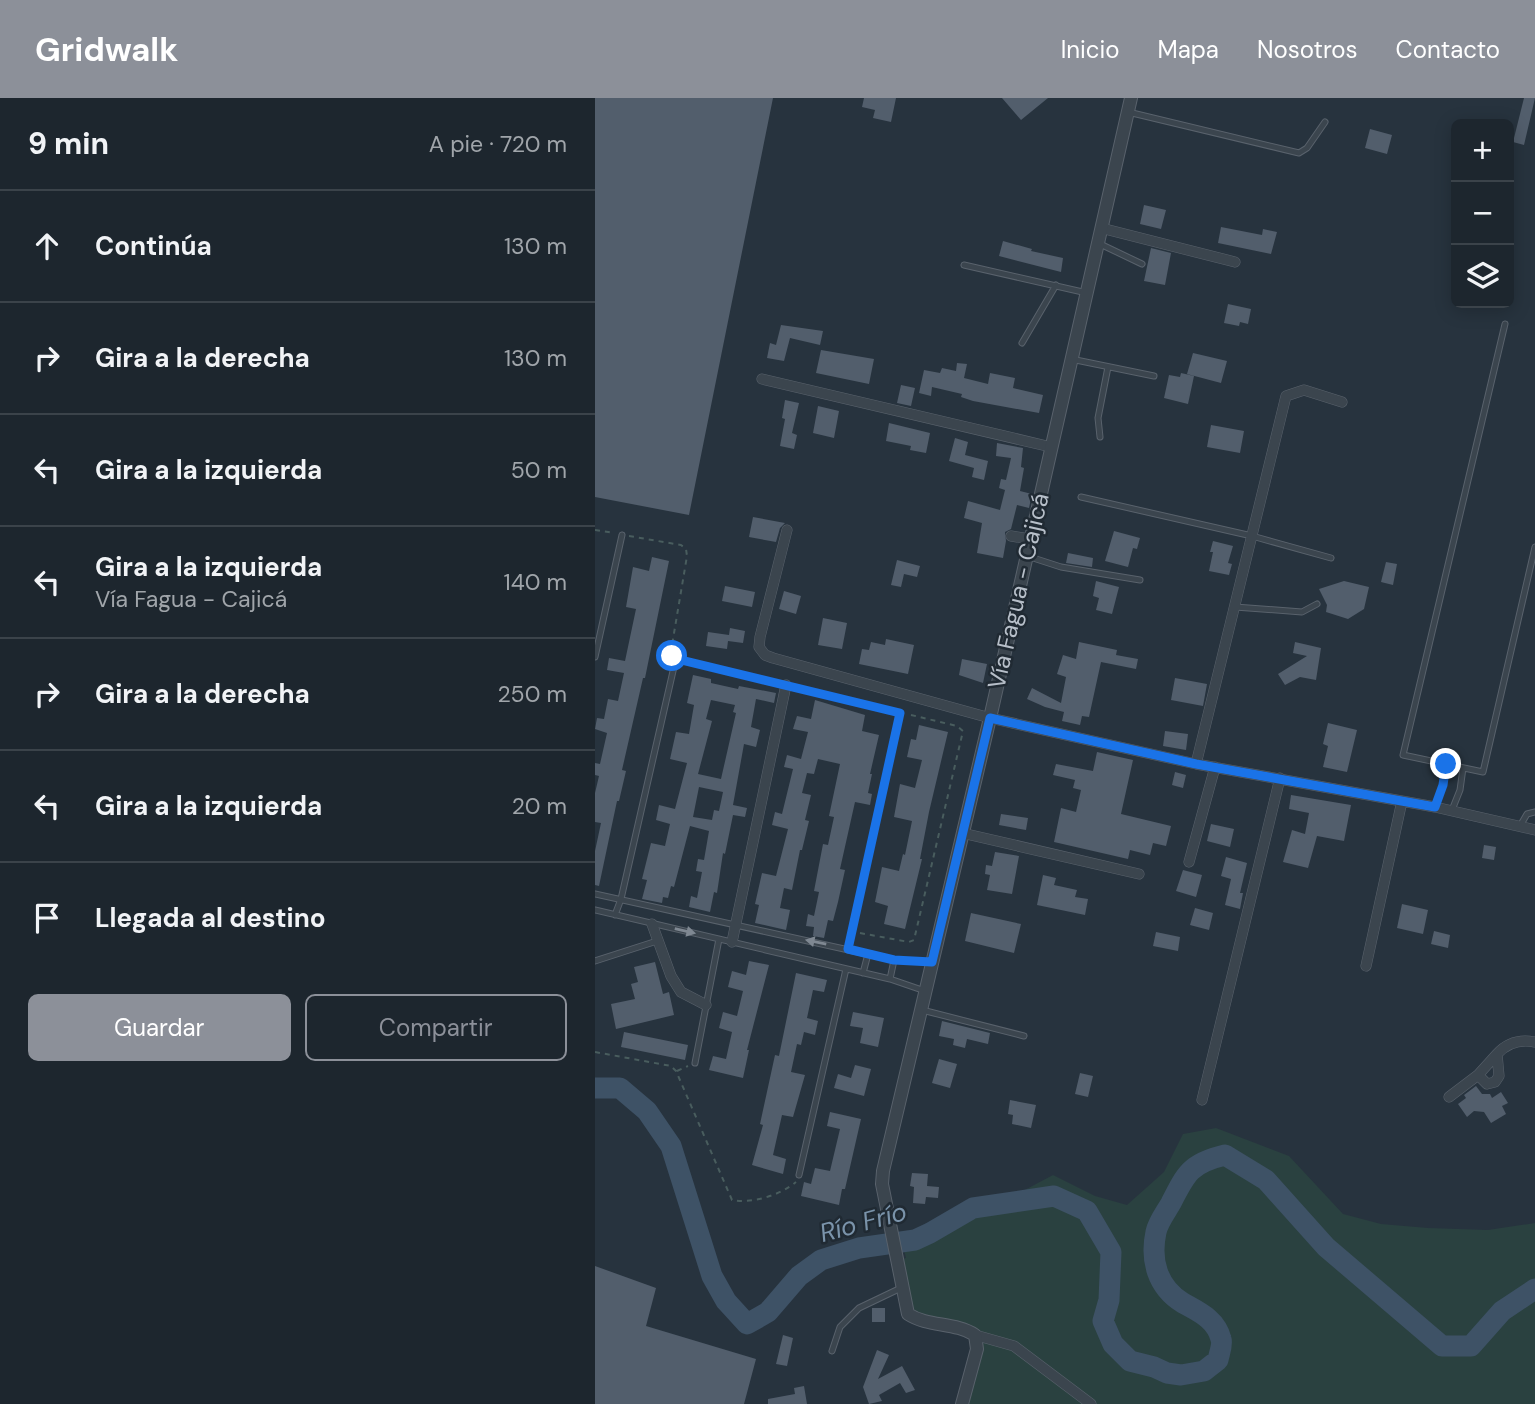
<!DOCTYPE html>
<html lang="es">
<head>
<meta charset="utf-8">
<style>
	body { margin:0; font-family:"DM Sans",sans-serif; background:#2a323a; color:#f1f3f6 }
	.controls { position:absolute; right:21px; top:21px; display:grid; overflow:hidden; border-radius:10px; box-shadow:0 4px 18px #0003 }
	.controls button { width:63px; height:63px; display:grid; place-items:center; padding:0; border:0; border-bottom:2px solid #3b434a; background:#1d262e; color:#f1f3f6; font:35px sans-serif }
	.stop { position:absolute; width:21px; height:21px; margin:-16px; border:5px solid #1a73e8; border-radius:50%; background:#fff }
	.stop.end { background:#1a73e8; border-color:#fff; box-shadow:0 2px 7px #0008 }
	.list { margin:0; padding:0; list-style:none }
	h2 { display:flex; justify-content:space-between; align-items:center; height:91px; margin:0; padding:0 28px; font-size:30px }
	h2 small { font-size:23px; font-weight:400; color:#a0a5aa }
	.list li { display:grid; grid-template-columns:46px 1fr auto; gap:21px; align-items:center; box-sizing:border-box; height:112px; padding:0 28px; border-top:2px solid #3b434a }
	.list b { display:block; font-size:26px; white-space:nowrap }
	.list p { margin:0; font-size:23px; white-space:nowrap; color:#a0a5aa }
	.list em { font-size:23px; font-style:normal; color:#a0a5aa }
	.actions { display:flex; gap:14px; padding:21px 28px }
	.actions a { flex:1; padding:16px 0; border:2px solid #8c9099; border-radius:10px; text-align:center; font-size:24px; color:#8c9099 }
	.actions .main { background:#8c9099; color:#fff }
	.icon { flex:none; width:38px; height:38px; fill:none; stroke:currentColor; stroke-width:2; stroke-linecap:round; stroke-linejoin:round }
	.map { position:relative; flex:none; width:940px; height:1306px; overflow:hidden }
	header { display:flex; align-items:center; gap:42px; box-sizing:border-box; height:98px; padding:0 35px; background:#8c9099; color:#fff }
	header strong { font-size:33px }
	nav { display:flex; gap:38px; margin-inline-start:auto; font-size:24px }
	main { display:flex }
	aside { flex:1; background:#1d262e }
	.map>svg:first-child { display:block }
</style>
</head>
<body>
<header>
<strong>Gridwalk</strong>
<nav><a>Inicio</a><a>Mapa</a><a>Nosotros</a><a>Contacto</a></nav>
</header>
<main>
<aside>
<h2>9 min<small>A pie · 720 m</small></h2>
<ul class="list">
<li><svg class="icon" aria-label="ahead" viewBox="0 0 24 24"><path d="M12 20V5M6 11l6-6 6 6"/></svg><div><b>Continúa</b></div><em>130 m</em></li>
<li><svg class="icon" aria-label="right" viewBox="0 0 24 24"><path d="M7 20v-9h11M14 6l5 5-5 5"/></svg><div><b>Gira a la derecha</b></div><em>130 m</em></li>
<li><svg class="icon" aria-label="left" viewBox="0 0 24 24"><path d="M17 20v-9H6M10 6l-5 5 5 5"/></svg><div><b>Gira a la izquierda</b></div><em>50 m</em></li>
<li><svg class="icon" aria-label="left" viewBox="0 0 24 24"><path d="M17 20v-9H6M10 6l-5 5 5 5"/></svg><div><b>Gira a la izquierda</b><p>Vía Fagua - Cajicá</p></div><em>140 m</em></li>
<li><svg class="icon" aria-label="right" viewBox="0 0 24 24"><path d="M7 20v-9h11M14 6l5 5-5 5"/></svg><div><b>Gira a la derecha</b></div><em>250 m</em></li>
<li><svg class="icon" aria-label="left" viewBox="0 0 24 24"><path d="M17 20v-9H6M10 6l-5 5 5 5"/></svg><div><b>Gira a la izquierda</b></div><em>20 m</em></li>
<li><svg class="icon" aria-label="arrive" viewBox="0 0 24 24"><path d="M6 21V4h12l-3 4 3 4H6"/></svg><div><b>Llegada al destino</b></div></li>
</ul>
<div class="actions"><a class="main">Guardar</a><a>Compartir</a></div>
</aside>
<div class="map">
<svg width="940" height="1306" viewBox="0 0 940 1306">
	<rect width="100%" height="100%" fill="#27333e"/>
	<path fill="#2a4140" d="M621,1030L694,1058L748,1116L786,1126L833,1130L893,1132L940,1125V1306H367L380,1237L313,1216L304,1161L311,1160L307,1143C338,1140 352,1119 379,1110C391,1106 406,1106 418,1104L426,1094L458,1077L500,1098L532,1107L569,1074L588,1036Z"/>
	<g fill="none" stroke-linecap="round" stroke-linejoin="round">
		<path stroke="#3e5266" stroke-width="21" d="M0,990H25L52,1013L76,1048L117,1178L131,1203L152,1226L173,1214L204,1178L226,1162L264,1150L320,1142L335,1135L378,1110L459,1098L492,1113L516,1154L514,1202L508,1223L518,1246L535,1263L559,1269L572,1275L586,1277L609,1273L623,1262C624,1256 628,1247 626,1241C621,1221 604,1214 588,1205C562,1189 555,1162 561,1134C563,1124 571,1114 576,1105C591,1075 596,1065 630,1057L671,1082L731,1149L847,1248H876L907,1213L940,1191"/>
	</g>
	<path fill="#525e6c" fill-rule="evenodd" d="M0,0H178L94,417L0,399Z
		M269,0H301L296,24L278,20L280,12L267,9Z
		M407,0H453L426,22Z
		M929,0H940L929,47L918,44Z
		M775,31L797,37L792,56L770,50Z
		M549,107L571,112L566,131L545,126Z
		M626,129L667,137L668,131L682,134L676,156L623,145Z
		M408,143L437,151L436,153L468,160L466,174L404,158Z
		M556,150L576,155L570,187L549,183Z
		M633,206L656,211L653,226L645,224L644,228L629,225Z
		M186,227L228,233L225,247L195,240L189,263L172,260L175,245L181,247Z
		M226,252L279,261L274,286L221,275Z
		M598,255L632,263L626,285L592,276Z
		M362,265L372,266L369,280L393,286L395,275L420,280L418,290L448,297L444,315L378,303L366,299L367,296L337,289L336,298L324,295L329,272L345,275L347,270L361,273Z
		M586,275L599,278L593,306L569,300L574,277L585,279Z
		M306,287L320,290L316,308L302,305Z
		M190,302L204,305L197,335L202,337L199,351L185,348L190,321L187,320Z
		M223,308L244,313L239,340L218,335Z
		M294,325L335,335L331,355L315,352L316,348L291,343Z
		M616,327L649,333L645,355L612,349Z
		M360,340L373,344L370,357L393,363L389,382L377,379L379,370L354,363Z
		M402,345L428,350L426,369L429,370L425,393L437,396L434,410L422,407L416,431L410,434L411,443L408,460L382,455L387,425L369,420L373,403L405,412L410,392L404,390L406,381L411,382L416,360L401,358Z
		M158,419L190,425L185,430L181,444L154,439Z
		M519,433L545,440L542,451L538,450L533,469L510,463Z
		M618,443L638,448L633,465L637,466L634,477L614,473L618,454H615Z
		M473,455L498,460L497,469L471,465Z
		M57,459L74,463L50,580H48L27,672L31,673L24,703H22L4,788L0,787V753L6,725L0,724V695L4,678L0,677V665L5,666L12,635L0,631L2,620L9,621L13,601L23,603L29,575L12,572L14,560L30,563L41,511L31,509L38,469L54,473Z
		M302,462L325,468L322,479L309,476L306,489L296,487Z
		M791,464L802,466L798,487L786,484Z
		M501,483L524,489L517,516L501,512L504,500L498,498Z
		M749,483L774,489L769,511L753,521L731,514L732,507L724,491Z
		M130,488L160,494L157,509L127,503Z
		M189,493L206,498L201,516L184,511Z
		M228,520L252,525L247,551L223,547Z
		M135,530L150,533L148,545L133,543L132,551L111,548L113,534L134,537Z
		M291,541L319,547L313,576L264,566L267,551L274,552L276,544L290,547Z
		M484,544L522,552L521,557L543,561L541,571L506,564L494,619L487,618L485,627L467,623L469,614L450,609L432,601L437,590L466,605L471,579L462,576L468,557L481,561Z
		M700,544L726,550L721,582L705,579L690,587L683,576L712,558L698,555Z
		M367,561L392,566L388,585L364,577Z
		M98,577L116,581V585L143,591L144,588L181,595L179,605L161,601L156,629L165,632L161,649L149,646L138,707L152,710L150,719L138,717L130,756L128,755L122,795L119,794L115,814L94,809L96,798L102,800L107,774L101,773L103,761L109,762L114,733L95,728L79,789L76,788L73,800L68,799L67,805L47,801L52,782L47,781L56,745L70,748L75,726L61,722L64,707L80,711L92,665L75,661L81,634L94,636L99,607L92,605ZM116,602L140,607L138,614L141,615L126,681L103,676L117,623L111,621ZM104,689L128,694L124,713L119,712L117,722L98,719Z
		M580,580L612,586L608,608L576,602Z
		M220,602L270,617L267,633L284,637L275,676H277L273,695L277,696L275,707L260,704L245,771L250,772L243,804L238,823L233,822L229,840L218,838L219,829L211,828L213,816L219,818L224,794L219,793L228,746L233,747L239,719L234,718L245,666L223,661L219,676L212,675L207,695L216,697L210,722L214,723L207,752H205L197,792L189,790L185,810L195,812L191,832L160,825L164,807L160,806L167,775L181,778L193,731L177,727L180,714L187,716L198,671L189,669L192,657L206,661L213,634L198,631L202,618L216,621Z
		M733,625L762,632L752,674L728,669L733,648L728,646Z
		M324,627L353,634L334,714L325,761H327L310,831L289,826L293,808L280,804L287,769L304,773L308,756L310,757L317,723L299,719L305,686L320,690L327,662L312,659L316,641L321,642Z
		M570,633L593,636L591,652L568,648Z
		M502,654L538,662L526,716L576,728L571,748L558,745L555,757L535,752L533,761L459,744L466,710L481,714L486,692L478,690L480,682L458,677L461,666L498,673Z
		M580,674L591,677L588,690L577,687Z
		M696,697L756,707L749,743L722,738L713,770L688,764L697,732L710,736L714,715L694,711Z
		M406,716L433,720L431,732L404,727Z
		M616,726L639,731L635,749L612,743Z
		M889,747L901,749L899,762L887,760Z
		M400,754L424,758L417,796L392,792L395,777L390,776L391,767L397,768Z
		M631,759L652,765L645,795H648L645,811L630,807L636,781L626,778Z
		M588,772L607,777L601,799L581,793Z
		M448,777L461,780L459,787L482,792L480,799L493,801L490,817L442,807Z
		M807,806L833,812L828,836L802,830Z
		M600,810L618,815L614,832L595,827Z
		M376,815L426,826L419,855L370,843Z
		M839,833L855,837L853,850L836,846Z
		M561,834L585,839L583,853L558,848Z
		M154,863L174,867L152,952H154L148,980L114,972L118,958L131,961L137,934L124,930L128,914L142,918L148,893L133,889L137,873L151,877Z
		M60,864L68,896L74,894L79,917L21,931L16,906L40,901L36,886L43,884L39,869Z
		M201,875L232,882L229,894L218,892L212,920L223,923L220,937L209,934L206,947L202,946L196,974L210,977L198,1019L187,1017L178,1057L191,1061L188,1076L157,1067L168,1027L165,1026L180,957L184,958Z
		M258,914L289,920L283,949L265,945L268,930L255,928Z
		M347,923L395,935L393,946L372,941L370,950L358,947L359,941L344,938Z
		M29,934L93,947L90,962L26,949Z
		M344,961L362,966L355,990L337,985Z
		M260,967L276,971L269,998L239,990L243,976L256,980Z
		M485,975L498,978L493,999L480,996Z
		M881,988L887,996H895L897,1000L906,994L913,1005L907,1008L911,1016L896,1025L889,1014L879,1013L872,1019L863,1006L871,1000L869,997Z
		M415,1002L441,1007L436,1030L417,1026L418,1017L413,1016Z
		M235,1014L266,1021L250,1091H247L244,1107L206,1098L209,1084L216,1086L220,1070L235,1073L245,1031L232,1028Z
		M317,1075L333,1076L332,1088L344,1089L343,1100L331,1099L330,1106L318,1105L319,1089L315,1088Z
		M0,1168L61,1190L51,1228L161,1261L149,1306H0Z
		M277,1210H290V1224H277Z
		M188,1237L198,1240L192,1268L181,1266Z
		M282,1252L294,1257L283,1281L307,1268L320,1292L311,1295L305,1285L284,1297L287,1303L274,1306L268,1289Z
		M209,1288L212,1306H173V1301L200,1296L199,1290Z"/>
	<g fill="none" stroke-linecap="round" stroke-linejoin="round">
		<g stroke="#59626c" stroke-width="7">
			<path id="service" d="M533,14L704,55L712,50L730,24
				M503,145L547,166
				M369,167L492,195
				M910,226L808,657L888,674L940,449
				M427,245L461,187
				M476,261L559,278
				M505,339L503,320L513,269
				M486,399L657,438L736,460
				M432,458L466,469L545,482
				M640,509L707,514L722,506
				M0,559L27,437
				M840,709L848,687L851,666
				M857,712L865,692L868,670
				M925,728L932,716L940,714
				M0,796L299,862L336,864
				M0,812L295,881L330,893
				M20,817L26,801L81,560
				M253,851L305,615
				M0,863L62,843
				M268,875L273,856
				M295,881L299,862
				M327,912L429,938
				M100,965L124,841
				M204,1077L251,871
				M237,1253L245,1229L264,1210L308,1189"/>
		</g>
		<g stroke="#59626c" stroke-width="11">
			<path id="minor" d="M506,130L640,164
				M167,281L456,349
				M192,432L165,539L164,549L170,557L178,560L395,620L601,666L840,709L940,732
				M416,438L435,441
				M601,666L691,298L709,292L747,304
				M367,735L544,776
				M594,764L620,669
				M57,826L76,878L86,894L111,907
				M137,844L191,587
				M771,868L807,703
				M883,977L902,956
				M854,999L883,977L892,986L900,984L904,978L902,956C912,945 925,941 940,944
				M607,1002L685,680
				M380,1237L419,1248L496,1306"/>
		</g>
		<g stroke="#59626c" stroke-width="14">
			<path id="tertiary" d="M367,1306L382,1251L380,1237C360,1224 333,1229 313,1216L287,1086L288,1073L395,620L536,0"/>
		</g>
		<path stroke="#495d5e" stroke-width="2" stroke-dasharray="5 5" stroke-linecap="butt" d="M0,432L19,435
			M34,438L86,447L91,451L92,458L76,553
			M91,563L181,584
			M204,590L297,613
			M265,835L314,844L319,842L368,633L362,628L312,616
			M0,954L76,968L81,973L137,1102C158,1106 185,1097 201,1084
			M82,973L93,968"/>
		<use href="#service" stroke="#3b454e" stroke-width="5"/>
		<use href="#minor" stroke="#3b454e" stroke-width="10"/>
		<use href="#tertiary" stroke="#3b454e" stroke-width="12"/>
	</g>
	<defs><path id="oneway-solid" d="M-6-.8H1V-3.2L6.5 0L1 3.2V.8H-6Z" transform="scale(1.75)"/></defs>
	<g fill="#7f8892">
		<use href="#oneway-solid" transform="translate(90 833) rotate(13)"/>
		<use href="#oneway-solid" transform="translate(221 844) rotate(-168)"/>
	</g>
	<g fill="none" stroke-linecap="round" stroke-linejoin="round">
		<path stroke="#1a73e8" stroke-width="9" d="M77,558L82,561L305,615L253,851L299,862L337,864L395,620L601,666L840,709L848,687L851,666"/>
	</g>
	<g text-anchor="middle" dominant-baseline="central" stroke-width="5" stroke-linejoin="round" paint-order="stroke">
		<g font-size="24" fill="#b7bfc9" stroke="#202a33">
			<text transform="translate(423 493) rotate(-77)">Vía Fagua - Cajicá</text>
		</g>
		<g font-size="26" font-style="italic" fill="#7a93aa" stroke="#202a33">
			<text transform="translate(268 1124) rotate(-15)">Río Frío</text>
		</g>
	</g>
</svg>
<div class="controls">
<button>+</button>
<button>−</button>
<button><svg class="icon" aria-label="layers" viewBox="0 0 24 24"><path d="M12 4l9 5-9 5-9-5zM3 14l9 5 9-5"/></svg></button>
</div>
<div class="stop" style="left:77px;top:558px"></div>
<div class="stop end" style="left:851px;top:666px"></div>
</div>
</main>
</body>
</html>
